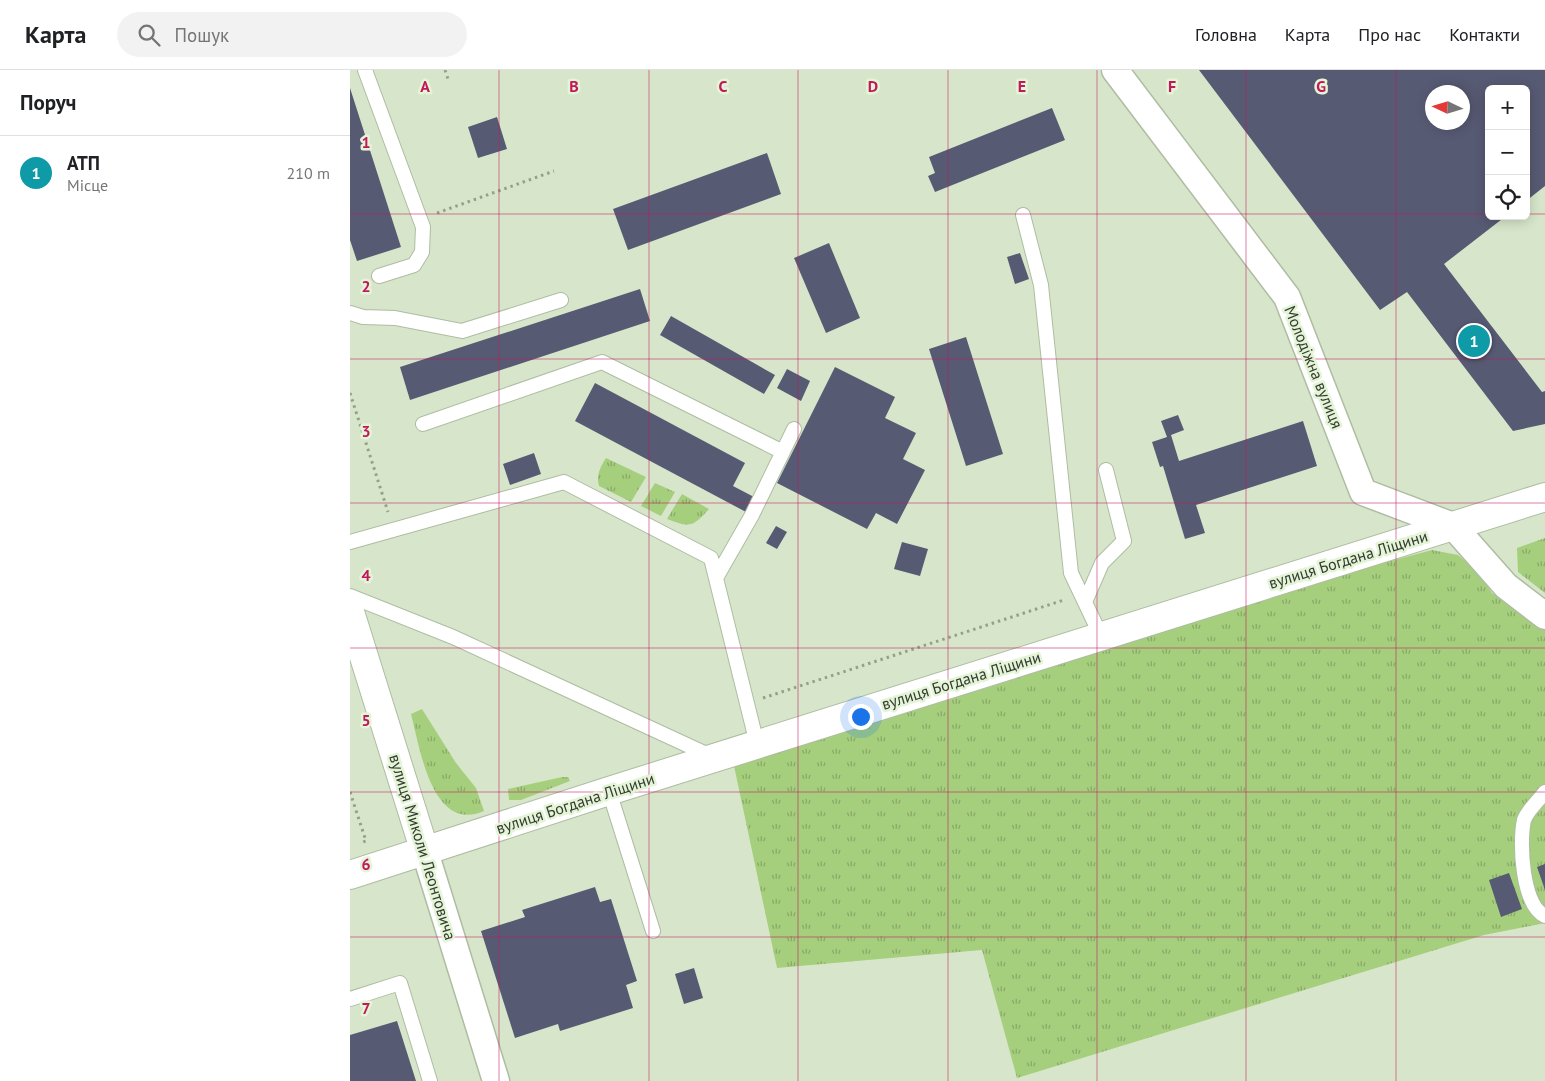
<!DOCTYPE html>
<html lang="uk">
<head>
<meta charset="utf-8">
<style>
	body { margin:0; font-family:"PT Sans",sans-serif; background:#f2f2f2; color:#202124 }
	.controls { position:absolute; right:15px; top:15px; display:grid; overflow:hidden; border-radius:8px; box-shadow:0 2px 12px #0003 }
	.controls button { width:45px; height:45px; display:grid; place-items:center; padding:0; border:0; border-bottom:1px solid #e0e0e0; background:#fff; color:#202124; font:25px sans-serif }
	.compass { position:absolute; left:1075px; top:15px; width:45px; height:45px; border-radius:50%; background:#fff; box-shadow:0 2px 12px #0003; rotate:274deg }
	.you { position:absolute; left:510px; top:646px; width:18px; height:18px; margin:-12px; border:4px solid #fff; border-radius:50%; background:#1a73e8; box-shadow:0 0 0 8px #1a73e833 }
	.badge { display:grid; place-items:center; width:32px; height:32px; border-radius:50%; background:#615dd6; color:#fff; font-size:16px; font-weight:700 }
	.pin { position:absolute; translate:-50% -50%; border:2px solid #fff; box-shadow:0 1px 5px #0006 }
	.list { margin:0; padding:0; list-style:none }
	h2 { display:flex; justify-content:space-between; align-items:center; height:65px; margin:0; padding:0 20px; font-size:21px }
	h2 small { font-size:16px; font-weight:400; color:#757577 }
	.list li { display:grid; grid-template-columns:32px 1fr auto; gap:15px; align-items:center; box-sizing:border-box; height:75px; padding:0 20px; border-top:1px solid #e0e0e0 }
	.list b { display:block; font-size:19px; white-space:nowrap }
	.list p { margin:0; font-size:16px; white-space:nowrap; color:#757577 }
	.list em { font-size:16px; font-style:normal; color:#757577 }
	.icon { flex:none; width:28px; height:28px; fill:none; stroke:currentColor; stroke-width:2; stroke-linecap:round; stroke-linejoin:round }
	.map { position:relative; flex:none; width:1195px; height:1011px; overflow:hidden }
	header { display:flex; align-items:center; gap:30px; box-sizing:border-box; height:70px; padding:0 25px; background:#fff; border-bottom:1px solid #e0e0e0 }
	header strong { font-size:24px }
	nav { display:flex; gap:28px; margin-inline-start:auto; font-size:18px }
	.search { width:350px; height:45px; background:#f2f2f2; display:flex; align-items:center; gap:12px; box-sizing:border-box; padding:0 18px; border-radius:28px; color:#757577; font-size:19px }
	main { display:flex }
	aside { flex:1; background:#fff }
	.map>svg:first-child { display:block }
</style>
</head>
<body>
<header>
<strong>Карта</strong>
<div class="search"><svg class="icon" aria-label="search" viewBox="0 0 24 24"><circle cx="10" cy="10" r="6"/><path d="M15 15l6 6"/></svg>Пошук</div>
<nav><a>Головна</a><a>Карта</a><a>Про нас</a><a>Контакти</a></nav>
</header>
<main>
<aside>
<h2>Поруч<small></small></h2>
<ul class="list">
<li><span class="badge" style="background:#0f9aa8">1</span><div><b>АТП</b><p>Місце</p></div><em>210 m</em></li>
</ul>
</aside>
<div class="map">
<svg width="1195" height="1011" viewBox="0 0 1195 1011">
	<defs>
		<pattern id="grass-tufts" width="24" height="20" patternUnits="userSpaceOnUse" patternTransform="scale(1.25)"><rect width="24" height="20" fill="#a6cf7d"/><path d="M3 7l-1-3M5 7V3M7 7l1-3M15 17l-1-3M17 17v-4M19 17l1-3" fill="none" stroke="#88a967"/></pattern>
	</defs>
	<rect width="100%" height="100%" fill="#d7e6ca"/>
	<path fill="url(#grass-tufts)" d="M256,388L296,407L281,432L249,416C246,406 250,397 256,388Z
		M305,413L325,422L311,446L291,436Z
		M332,424L359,439C343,457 340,458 317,449Z
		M1195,468V523L1168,502L1167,478Z
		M1082,480L1108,485L1127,501L1142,523L1195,559V853L1134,865L667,1008L632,880L427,898L384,696L961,512Z
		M72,639L106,693L126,718L134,741C82,764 70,678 61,644Z
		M212,707H218L220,711L171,730H159L158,719Z"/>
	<path fill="#575a73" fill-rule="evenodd" d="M849,0H1195V116L1176,131V19H1139V146H1156L1094,194L1192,322L1195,321V354L1163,361L1057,222L1030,240ZM1082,22H1112V52H1082Z
		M0,18L51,177L7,191L0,170Z
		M702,38L715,70L585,122L578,106L585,103L579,87Z
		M147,47L157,79L128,88L118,57Z
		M417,83L431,124L278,180L263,139Z
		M479,173L510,248L476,263L444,188Z
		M670,183L679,209L665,214L657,187Z
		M290,219L300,251L60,330L50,297Z
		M321,246L425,305L414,324L310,265Z
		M616,267L653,384L616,396L579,279Z
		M485,297L545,327L535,348L566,363L553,389L575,400L547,454L526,443L517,459L427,413Z
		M437,299L460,311L451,331L427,318Z
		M245,313L395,393L383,416L404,427L396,442L225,351Z
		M828,345L834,360L821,365L829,391L953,351L967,396L846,435L855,463L835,469L813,396L810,397L802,372L817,367L811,351Z
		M184,383L191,404L160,415L153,394Z
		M426,456L437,462L427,479L416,473Z
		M552,472L578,479L570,506L544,499Z
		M1195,794V820L1187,797Z
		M1159,803L1172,839L1151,847L1139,810Z
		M245,817L250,832L261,829L287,911L276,915L283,938L210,961L208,954L165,968L131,861L175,847L172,840Z
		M344,898L353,928L334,934L325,904Z
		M47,951L66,1011H0V965Z"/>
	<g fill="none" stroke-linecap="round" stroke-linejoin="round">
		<g stroke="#aebda2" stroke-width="16">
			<path id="lane" d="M15,0L73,157L72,182L64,195L29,206
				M673,145L691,215L721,503L751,566
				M0,243L13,247L45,248L112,261L211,230
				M73,354L252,292L433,382
				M0,472L214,412L361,488L407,674
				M366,508L402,445L444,359
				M0,526L103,567L363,687
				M735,532L752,493L774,471L756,400
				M259,721L303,861
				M1195,722C1189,730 1177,741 1174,750C1169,773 1172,835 1195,846
				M0,929L50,913L80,1011"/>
		</g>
		<g stroke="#aebda2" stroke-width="29">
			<path id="street" d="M765,0L937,227L1013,422L1103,456L1156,516L1195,546
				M75,782L146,1011"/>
		</g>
		<g stroke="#aebda2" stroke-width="30">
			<path id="secondary" d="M0,542L75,782
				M0,805L259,721L1195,427"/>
		</g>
		<path stroke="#95a08b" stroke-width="3" stroke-dasharray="2.5 4" stroke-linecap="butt" d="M95,0L99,12
			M87,143L204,101
			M0,323L38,442
			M413,628L714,530
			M0,722L16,771L13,772"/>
		<use href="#lane" stroke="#fff" stroke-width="14"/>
		<use href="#street" stroke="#fff" stroke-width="26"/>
		<use href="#secondary" stroke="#fff" stroke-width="28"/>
	</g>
	<path fill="none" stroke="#c2185b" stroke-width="1" stroke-opacity="0.55" d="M149,0V1011M299,0V1011M448,0V1011M598,0V1011M747,0V1011M896,0V1011M1046,0V1011M0,144H1139M1176,144H1195M0,289H1195M0,433H1195M0,578H1195M0,722H1195M0,867H1195"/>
	<g text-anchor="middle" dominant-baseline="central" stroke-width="5" stroke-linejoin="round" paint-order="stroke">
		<g font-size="16" fill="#353b30" stroke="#e4f4d7">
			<text transform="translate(964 297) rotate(68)">Молодіжна вулиця</text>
			<text transform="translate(998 489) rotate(-17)">вулиця Богдана Ліщини</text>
			<text transform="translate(611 610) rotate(-17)">вулиця Богдана Ліщини</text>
			<text transform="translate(225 733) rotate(-18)">вулиця Богдана Ліщини</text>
			<text transform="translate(73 777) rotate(73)">вулиця Миколи Леонтовича</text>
		</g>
	</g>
	<g font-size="16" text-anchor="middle" font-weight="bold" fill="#c2185b" stroke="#e4f4d7" stroke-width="5" stroke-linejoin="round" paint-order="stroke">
		<text x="75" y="22">A</text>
		<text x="224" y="22">B</text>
		<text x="373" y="22">C</text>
		<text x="523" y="22">D</text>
		<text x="672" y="22">E</text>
		<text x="822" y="22">F</text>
		<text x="971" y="22">G</text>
		<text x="16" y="78">1</text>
		<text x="16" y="222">2</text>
		<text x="16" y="367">3</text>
		<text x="16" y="511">4</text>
		<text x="16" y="656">5</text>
		<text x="16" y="800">6</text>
		<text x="16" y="944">7</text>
	</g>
</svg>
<div class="controls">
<button>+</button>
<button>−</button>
<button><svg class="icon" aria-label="locate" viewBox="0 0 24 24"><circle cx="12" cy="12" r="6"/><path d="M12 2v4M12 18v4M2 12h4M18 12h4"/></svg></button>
</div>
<svg class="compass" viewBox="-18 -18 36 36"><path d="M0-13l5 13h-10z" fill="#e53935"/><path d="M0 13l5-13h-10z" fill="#757577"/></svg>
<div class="you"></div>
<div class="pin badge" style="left:1124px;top:271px;background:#0f9aa8">1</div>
</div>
</main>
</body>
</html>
